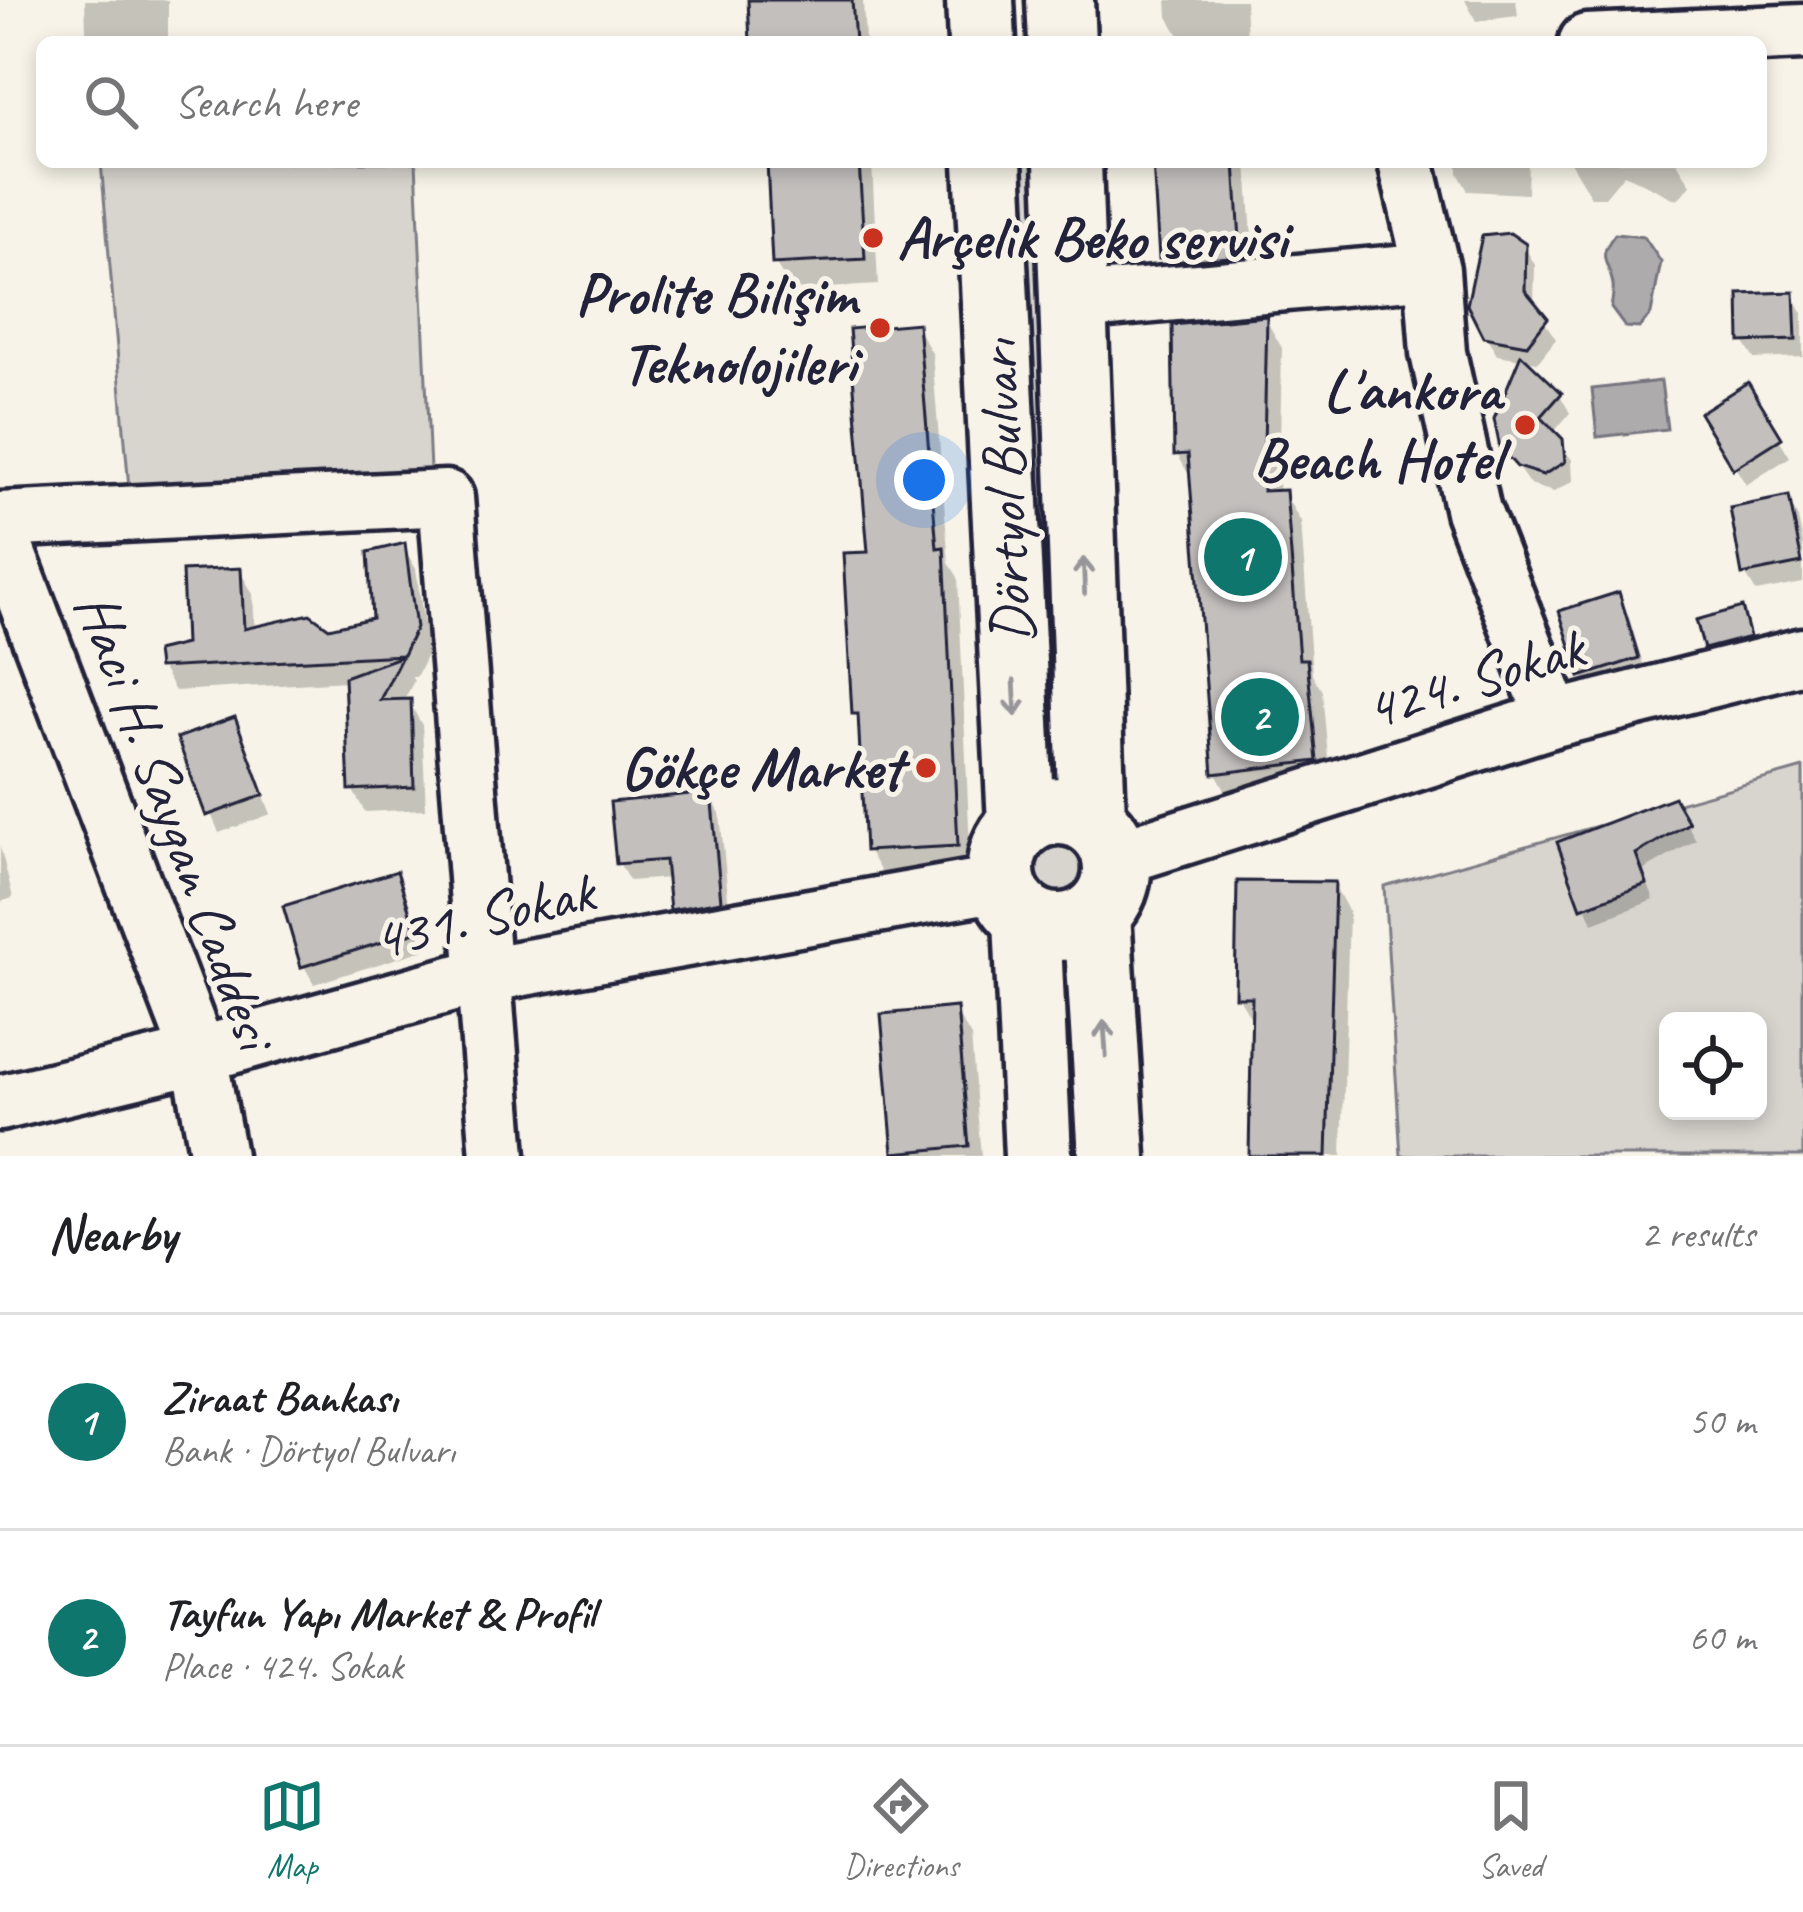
<!DOCTYPE html>
<html lang="en">
<head>
<meta charset="utf-8">
<style>
	body { margin:0; font-family:Caveat,sans-serif; background:#f2f2f2; color:#202124 }
	.controls { position:absolute; right:36px; bottom:36px; display:grid; overflow:hidden; border-radius:18px; box-shadow:0 6px 18px #0003 }
	.controls button { width:108px; height:108px; display:grid; place-items:center; padding:0; border:0; border-bottom:3px solid #e0e0e0; background:#fff; color:#202124; font:60px sans-serif }
	.you { position:absolute; left:924px; top:480px; width:42px; height:42px; margin:-30px; border:9px solid #fff; border-radius:50%; background:#1a73e8; box-shadow:0 0 0 18px #1a73e833 }
	.badge { display:grid; place-items:center; width:78px; height:78px; border-radius:50%; background:#0f766e; color:#fff; font-size:39px; font-weight:700 }
	.pin { position:absolute; translate:-50% -50%; border:6px solid #fff; box-shadow:0 3px 12px #0006 }
	.list { margin:0; padding:0; list-style:none }
	h2 { display:flex; justify-content:space-between; align-items:center; height:156px; margin:0; padding:0 48px; font-size:51px }
	h2 small { font-size:39px; font-weight:400; color:#757577 }
	.list li { display:grid; grid-template-columns:78px 1fr auto; gap:36px; align-items:center; box-sizing:border-box; height:216px; padding:0 48px; border-top:3px solid #e0e0e0 }
	.list b { display:block; font-size:45px; white-space:nowrap }
	.list p { margin:0; font-size:39px; white-space:nowrap; color:#757577 }
	.list em { font-size:39px; font-style:normal; color:#757577 }
	.icon { flex:none; width:66px; height:66px; fill:none; stroke:currentColor; stroke-width:2; stroke-linecap:round; stroke-linejoin:round }
	.map { position:relative; flex:none; width:1803px; height:1156px; overflow:hidden }
	.search { position:absolute; background:#fff; box-shadow:0 6px 18px #0003; left:36px; right:36px; top:36px; height:132px; display:flex; align-items:center; gap:30px; box-sizing:border-box; padding:0 42px; border-radius:18px; color:#757577; font-size:45px }
	.sheet { height:588px; background:#fff }
	nav { display:flex; justify-content:space-around; align-items:center; box-sizing:border-box; height:168px; border-top:3px solid #e0e0e0; background:#fff; font-size:33px; color:#757577 }
	nav a { display:grid; justify-items:center; gap:6px }
	nav .on { color:#0f766e }
	.map>svg:first-child { display:block }
</style>
</head>
<body>
<div class="map">
<svg width="1803" height="1156" viewBox="0 0 1803 1156">
	<rect width="100%" height="100%" fill="#f7f3e8"/>
	<filter id="ink" filterUnits="userSpaceOnUse"><feTurbulence type="fractalNoise" baseFrequency=".00833" numOctaves="2"/><feDisplacementMap in="SourceGraphic" scale="24" xChannelSelector="R" yChannelSelector="G"/><feConvolveMatrix kernelMatrix="1 2 1 2 8 2 1 2 1" color-interpolation-filters="sRGB"/></filter>
	<g filter="url(#ink)">
		<path fill="#d8d5cf" stroke="#7d7c85" stroke-width="3" fill-rule="evenodd" d="M101,162H416L430,470L129,488Z
			M1013,162H1046L1082,792L1045,795Z
			M1803,768V1156H1401L1384,886ZM1668,1021H1758V1111H1668Z
			M1036 868a30 30 0 1 1 60 0a30 30 0 1 1-60 0Z"/>
		<path fill="#aeabad" stroke="#76747f" stroke-width="3" d="M1615,234L1644,237L1661,262L1651,314L1639,328L1625,327L1611,308C1612,301 1614,293 1613,285C1609,260 1595,260 1615,234Z
			M1661,381L1667,429L1597,437L1592,389Z"/>
		<path fill="#0003" d="M85,0H168V42H93L86,31Z
			M751,0H863L865,42H753Z
			M1167,0H1245L1247,40L1183,42L1168,17Z
			M1465,0H1516L1518,16L1476,21Z
			M770,162H872L878,285L791,290L775,263Z
			M1156,162H1247L1255,282L1177,284L1162,258Z
			M1458,162H1528L1527,194L1468,191L1458,173Z
			M1570,162H1677L1691,185L1677,200L1624,174L1605,197H1591Z
			M1524,246L1535,265L1534,306L1556,339L1538,362L1523,360L1560,395L1570,413L1553,433L1572,460L1573,481L1554,492L1530,485L1503,447L1522,359L1497,355L1486,336Z
			M1793,295L1803,313V357L1754,359L1743,341Z
			M1266,320L1282,348L1279,493H1284L1301,522L1312,674L1322,691L1331,790L1232,802L1216,773L1193,482L1177,454Z
			M916,326L932,353L949,563L958,577L971,872L884,877L868,850L862,724L855,713L871,555Z
			M1747,386L1790,457L1746,485L1703,414Z
			M1788,500L1798,518L1803,543V583L1756,592L1745,574Z
			M403,546L416,569L428,653L416,677H411L414,681L403,702H409L422,725L426,809L365,812L352,789L347,681L175,691L161,667L189,646L240,571L253,594L255,630L328,631L375,621Z
			M1617,596L1628,614L1647,677L1593,694L1583,676L1562,613Z
			M234,721L271,814L219,833L181,740Z
			M709,795L720,813L730,919L683,927L673,909L670,878L629,881L619,863Z
			M1673,800L1696,840L1643,871L1654,900L1593,923L1561,844Z
			M0,846L13,898L0,902Z
			M396,875L406,893L424,950L314,984L304,966Z
			M1334,885L1349,912L1342,1156H1252L1255,1025L1238,996Z
			M955,1010L971,1037L981,1156H896L884,1016Z"/>
		<path fill="#c2bfbd" stroke="#22223b" stroke-width="3" d="M748,0H852L855,42H750Z
			M767,162H859L865,259L772,264Z
			M1153,162H1235L1241,256L1172,262V258L1159,259Z
			M1510,233L1526,244L1525,290L1548,318L1527,345L1483,337L1467,305L1482,236Z
			M1794,292L1796,340L1740,342L1739,294Z
			M1267,316L1263,491L1286,490L1299,659H1307L1317,761L1213,774L1188,454L1174,455L1172,325Z
			M918,323L937,548L944,547L958,846L865,851L858,714H852L843,553L868,552L849,329Z
			M1521,354L1562,393L1541,417L1563,439L1565,462L1543,475L1517,467L1500,448L1494,419Z
			M1748,382L1782,438L1733,469L1699,413Z
			M1789,496L1802,563L1742,575L1730,508Z
			M405,543L416,628L403,655L158,668L156,651L185,644L182,571L241,568L244,629L310,614L329,628L372,618L368,552Z
			M1619,592L1639,658L1580,677L1559,611Z
			M1742,607L1750,637L1704,649L1696,620Z
			M402,656L380,700L411,699L414,787L349,790L344,677Z
			M235,717L264,795L206,816L177,738Z
			M711,792L721,901L670,910L665,860L616,864L610,802Z
			M1674,797L1689,823L1636,854L1647,884L1581,908L1557,842Z
			M397,871L416,932L301,967L283,906Z
			M1237,881L1335,882L1327,1156H1249L1252,997H1235Z
			M957,1007L969,1146L893,1153L881,1014Z"/>
		<g fill="none" stroke-linecap="round" stroke-linejoin="round">
			<g stroke="#22223b" stroke-width="63">
				<path id="minor" d="M1587,42L1803,32
					M1406,162L1432,270L1438,353L1473,511L1554,719
					M1076,302L1432,270
					M0,520L446,498L498,1156
					M0,533L199,1055L218,1156
					M1117,858L1554,719L1803,656
					M0,1103L199,1055L484,975L1001,883"/>
			</g>
			<g stroke="#22223b" stroke-width="75">
				<path id="major" d="M980,0L982,42
					M1060,0L1062,42
					M988,162L1021,823
					M1068,162L1092,819
					M1001 869a58 58 0 1 1 116 0a58 58 0 1 1-116 0Z
					M1097,914L1112,1156
					M1027,920L1038,1156"/>
			</g>
			<use href="#minor" stroke="#f7f3e8" stroke-width="54"/>
			<use href="#major" stroke="#f7f3e8" stroke-width="66"/>
		</g>
		<defs><path id="oneway-shaft" d="M-6 0H5M1.5-3L5.5 0L1.5 3" fill="none" stroke-width="1.6" stroke-linecap="round" stroke-linejoin="round" transform="scale(3)"/></defs>
		<g stroke="#97959a">
			<use href="#oneway-shaft" transform="translate(1084 576) rotate(-92)"/>
			<use href="#oneway-shaft" transform="translate(1015 698) rotate(87)"/>
			<use href="#oneway-shaft" transform="translate(1105 1039) rotate(-94)"/>
		</g>
	</g>
	<g fill="#c8321e" stroke="#f7f3e8" stroke-width="4.5">
		<circle cx="873" cy="238" r="12"/>
		<circle cx="880" cy="328" r="12"/>
		<circle cx="1525" cy="425" r="12"/>
		<circle cx="926" cy="768" r="12"/>
	</g>
	<g text-anchor="middle" dominant-baseline="central" stroke-width="10" stroke-linejoin="round" paint-order="stroke">
		<g font-size="60" font-weight="bold" fill="#22223b" stroke="#f7f3e8" text-anchor="end">
			<text x="897" y="238" text-anchor="start">Arçelik Beko servisi</text>
			<text x="856" y="294">Prolite Bilişim<tspan x="856" dy="69">Teknolojileri</tspan></text>
			<text x="1501" y="390">L'ankora<tspan x="1501" dy="69">Beach Hotel</tspan></text>
			<text x="902" y="768">Gökçe Market</text>
		</g>
		<g font-size="60" fill="#22223b" stroke="#f7f3e8">
			<text transform="translate(1004 492) rotate(-93)">Dörtyol Bulvarı</text>
			<text transform="translate(1474 678) rotate(-17)">424. Sokak</text>
			<text transform="translate(176 820) rotate(70)">Haci H. Saygan Caddesi</text>
			<text transform="translate(483 915) rotate(-13)">431. Sokak</text>
		</g>
	</g>
</svg>
<div class="controls">
<button><svg class="icon" aria-label="locate" viewBox="0 0 24 24"><circle cx="12" cy="12" r="6"/><path d="M12 2v4M12 18v4M2 12h4M18 12h4"/></svg></button>
</div>
<div class="you"></div>
<div class="pin badge" style="left:1243px;top:557px">1</div>
<div class="pin badge" style="left:1260px;top:717px">2</div>
<div class="search"><svg class="icon" aria-label="search" viewBox="0 0 24 24"><circle cx="10" cy="10" r="6"/><path d="M15 15l6 6"/></svg>Search here</div>
</div>
<section class="sheet">
<h2>Nearby<small>2 results</small></h2>
<ul class="list">
<li><span class="badge">1</span><div><b>Ziraat Bankası</b><p>Bank · Dörtyol Bulvarı</p></div><em>50 m</em></li>
<li><span class="badge">2</span><div><b>Tayfun Yapı Market &amp; Profil</b><p>Place · 424. Sokak</p></div><em>60 m</em></li>
</ul>
</section>
<nav>
<a class="on"><svg class="icon" aria-label="map" viewBox="0 0 24 24"><path d="M3 6l6-2 6 2 6-2v14l-6 2-6-2-6 2zM9 4v14M15 6v14"/></svg>Map</a>
<a><svg class="icon" aria-label="directions" viewBox="0 0 24 24"><path d="M12 3l9 9-9 9-9-9zM9 14v-3h6M13 9l2 2-2 2"/></svg>Directions</a>
<a><svg class="icon" aria-label="saved" viewBox="0 0 24 24"><path d="M7 4h10v16l-5-4-5 4z"/></svg>Saved</a>
</nav>
</body>
</html>
